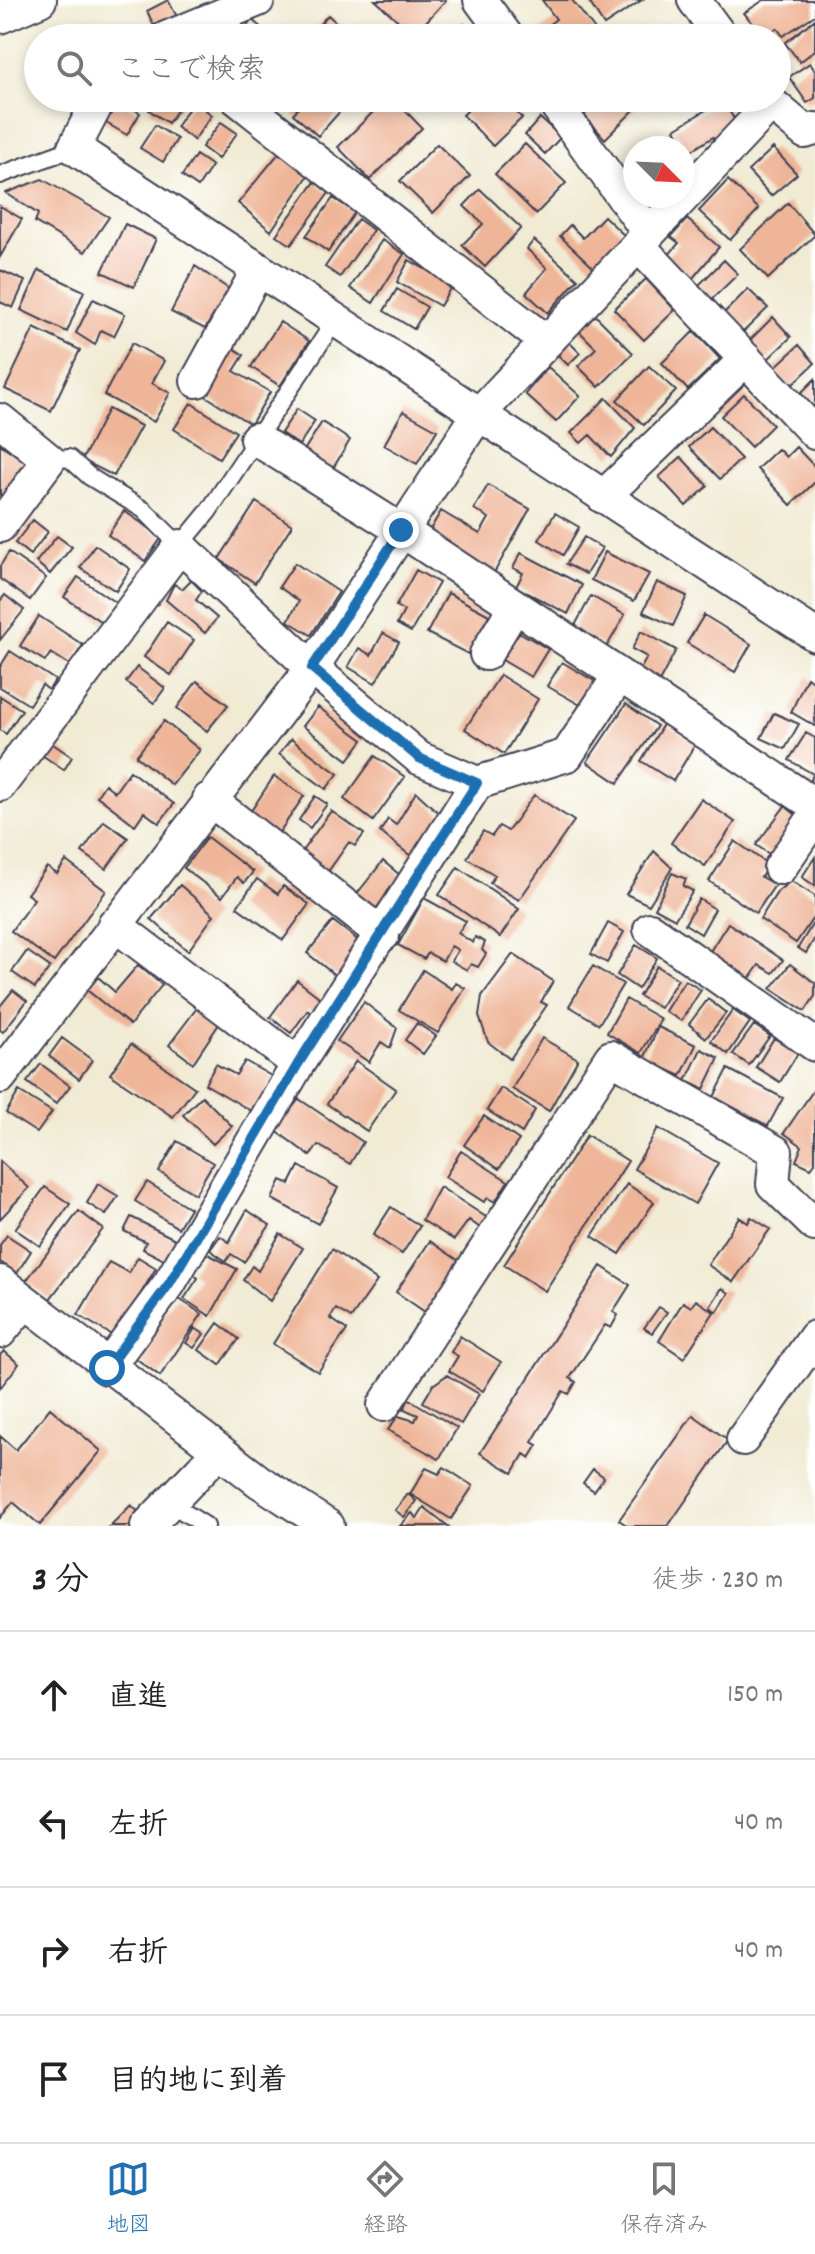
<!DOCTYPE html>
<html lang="ja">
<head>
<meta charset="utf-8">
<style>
	body { margin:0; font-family:Dekko,"Klee One",sans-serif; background:#f6f6f6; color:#222 }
	.compass { position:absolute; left:623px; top:136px; width:72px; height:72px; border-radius:50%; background:#fff; box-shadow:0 4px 12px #0003; rotate:114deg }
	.stop { position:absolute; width:24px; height:24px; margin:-18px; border:6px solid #1f6fb2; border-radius:50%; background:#fff }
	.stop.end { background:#1f6fb2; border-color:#fff; box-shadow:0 2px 8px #0008 }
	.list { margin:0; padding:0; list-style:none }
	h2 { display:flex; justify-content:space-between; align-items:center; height:104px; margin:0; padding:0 32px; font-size:34px }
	h2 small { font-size:26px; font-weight:400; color:#767676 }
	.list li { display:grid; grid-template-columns:52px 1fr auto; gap:24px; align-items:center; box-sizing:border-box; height:128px; padding:0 32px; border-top:2px solid #e0e0e0 }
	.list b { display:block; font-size:30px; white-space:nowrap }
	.list em { font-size:26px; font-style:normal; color:#767676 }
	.icon { flex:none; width:44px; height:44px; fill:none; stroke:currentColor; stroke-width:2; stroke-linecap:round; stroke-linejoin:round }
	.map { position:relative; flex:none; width:815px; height:1526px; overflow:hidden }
	.search { position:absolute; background:#fff; box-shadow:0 4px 12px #0003; left:24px; right:24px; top:24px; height:88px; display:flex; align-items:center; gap:20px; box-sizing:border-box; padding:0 28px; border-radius:44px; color:#767676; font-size:30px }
	.sheet { height:616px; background:#fff }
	nav { display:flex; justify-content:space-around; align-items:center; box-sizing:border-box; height:112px; border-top:2px solid #e0e0e0; background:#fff; font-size:22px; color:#767676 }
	nav a { display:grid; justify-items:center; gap:4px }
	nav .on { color:#1f6fb2 }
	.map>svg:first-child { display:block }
</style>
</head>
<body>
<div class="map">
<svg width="815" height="1526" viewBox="0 0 815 1526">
	<rect width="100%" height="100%" fill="#fff"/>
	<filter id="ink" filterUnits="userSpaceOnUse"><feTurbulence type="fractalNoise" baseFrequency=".0125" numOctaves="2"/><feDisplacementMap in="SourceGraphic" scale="16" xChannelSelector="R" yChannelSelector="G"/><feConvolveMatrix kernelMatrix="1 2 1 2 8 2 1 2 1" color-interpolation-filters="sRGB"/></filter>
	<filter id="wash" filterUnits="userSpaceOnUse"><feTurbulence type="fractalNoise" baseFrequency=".006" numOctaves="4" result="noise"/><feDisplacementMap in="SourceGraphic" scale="32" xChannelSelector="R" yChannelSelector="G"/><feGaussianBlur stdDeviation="1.8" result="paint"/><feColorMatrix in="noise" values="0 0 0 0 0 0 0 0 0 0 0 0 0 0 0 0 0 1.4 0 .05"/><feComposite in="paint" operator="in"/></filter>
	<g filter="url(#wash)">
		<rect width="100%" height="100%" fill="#f1ebd4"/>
		<g id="blocks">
			<path fill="#efb598" d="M168,0L177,17L155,28L147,11Z
				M375,0H446L414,35Z
				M542,0H572L595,30L585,38H531L556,19Z
				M588,0H642L604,25Z
				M764,0H815V15L783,36L777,28L764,37L744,13Z
				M328,15L353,38H322L314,30Z
				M815,19V50L800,62L785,43Z
				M252,20L274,38H252L243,31Z
				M464,24L480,38H452Z
				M376,25L390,38H364Z
				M810,63L815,71V98L807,103L789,77Z
				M115,98L140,113L127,135L101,120Z
				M157,98H186L168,123L149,110Z
				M307,98H352L318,136L293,114Z
				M387,98H393L422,128L370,180L338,147Z
				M480,98H503L522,118L493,146L463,115Z
				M603,98H633L639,105L605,139L584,115Z
				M722,100L738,125L720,148L713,137L689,152L675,129Z
				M194,101L212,115L194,140L176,127Z
				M540,118L561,137L545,154L525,135Z
				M221,122L237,133L218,159L202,147Z
				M155,125L177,139L163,162L140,148Z
				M437,144L470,176L433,213L400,181Z
				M525,144L566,183L536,214L495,174Z
				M773,148L797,174L771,196L748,171Z
				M279,153L308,176L271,231L238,203Z
				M196,155L212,166L198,187L182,176Z
				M42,179L109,217L85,252L35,222L38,214L6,193Z
				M728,180L759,209L730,240L699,211Z
				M315,182L329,193L291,245L276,235Z
				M480,189L521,228L485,267L462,245L483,224L464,206Z
				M333,198L355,212L328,252L306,236Z
				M788,203L815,235L768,279L740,249Z
				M0,206L22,219L0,257Z
				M604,216L627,238L596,270L560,236L570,225L583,238Z
				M358,219L373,230L340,277L325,267Z
				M687,219L719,247L692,279L666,258L679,243L671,237Z
				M125,224L156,239L134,287L102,272Z
				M382,240L404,254L373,303L350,288Z
				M534,240L578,279L548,313L526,293L547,268L527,249Z
				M409,260L452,285L440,306L397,282Z
				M724,260L738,274L710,301L697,287Z
				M195,266L229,289L205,329L171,312Z
				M0,270L25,281L13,308L0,302Z
				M39,270L84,291L67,332L21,310Z
				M646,279L675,310L644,340L614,309Z
				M397,289L427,307L414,329L384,311Z
				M748,289L768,308L739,336L720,317Z
				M93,299L125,314L114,336L101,330L95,345L76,333Z
				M594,314L633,353L599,387L578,366L596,348L578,330Z
				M773,317L791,337L766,361L748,342Z
				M280,322L309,341L280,386L251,367Z
				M34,328L80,350L51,411L5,389Z
				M694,331L720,359L688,390L662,363Z
				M569,342L580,353L568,365L557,354Z
				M132,343L164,361L152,383L170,393L154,422L104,395Z
				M227,344L244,355L234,371L270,392L251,424L199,392Z
				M799,345L815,363L790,387L773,369Z
				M649,366L676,391L644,425L617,400Z
				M548,367L580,396L556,422L525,394Z
				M815,379V410L798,396Z
				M744,394L773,425L751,447L721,416Z
				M606,398L635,428L611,457L590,435L581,443L571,433Z
				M191,403L236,432L219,458L174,429Z
				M108,409L141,426L114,476L82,460Z
				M297,409L315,421L299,445L281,433Z
				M403,411L437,430L417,464L384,445Z
				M322,422L350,440L332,470L303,452Z
				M710,427L741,459L720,479L689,447Z
				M0,444L26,462L0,498Z
				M796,447L815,467V482L791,505L757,469L778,449L786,457Z
				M681,457L708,486L686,506L659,477Z
				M488,485L530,509L494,573L427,535L441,511L480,534L489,518L474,509Z
				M256,502L292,525L255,583L219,559Z
				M124,511L162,537L145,561L108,535Z
				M555,513L579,527L563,555L539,540Z
				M33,520L48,532L30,555L15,543Z
				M57,536L72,547L50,574L36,562Z
				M584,537L602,548L586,574L566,564Z
				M95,545L130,569L116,591L80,568Z
				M9,552L46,578L30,600L0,579V566Z
				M605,552L649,574L634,601L591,580Z
				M521,553L582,585L568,614L516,587L523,573L513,568Z
				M295,563L339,592L311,635L288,621L299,601L279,587Z
				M416,570L439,583L411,632L397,624L404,611L396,606Z
				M78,577L116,603L103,623L64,597Z
				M191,580L202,591L196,600L217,618L205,633L166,600L174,584L182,589Z
				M657,582L687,596L673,626L643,612Z
				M448,593L489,615L468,654L427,633Z
				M5,595L24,610L0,640V601Z
				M591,596L625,615L606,648L573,629Z
				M704,615L751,644L735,672L687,643Z
				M39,616L83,645L70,665L51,653L45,661L20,646Z
				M167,622L194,640L171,675L144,657Z
				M641,631L676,650L659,682L639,672L647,657L632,649Z
				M519,632L548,649L531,677L502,660Z
				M383,633L399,642L375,683L348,667L359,648L371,655Z
				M10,651L55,680L49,690L42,685L29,705L0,687V667Z
				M562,662L596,682L582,706L547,686Z
				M137,667L165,688L154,703L126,682Z
				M500,675L538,699L504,754L465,729Z
				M807,677L815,683V726L791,712Z
				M197,681L228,705L207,731L177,708Z
				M0,696L22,710L6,734L0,730Z
				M626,704L657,726L618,783L587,762Z
				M318,707L363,740L348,760L303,726Z
				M774,713L799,724L785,749L761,738Z
				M164,721L200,750L172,785L136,756Z
				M664,723L696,743L673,781L641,761Z
				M806,733L815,738V789L809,786L813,774L789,760Z
				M291,739L338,774L326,789L279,754Z
				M50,742L72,757L64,770L42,755Z
				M375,756L405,777L373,821L344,799Z
				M130,771L174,804L159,823L144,812L135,825L97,796L105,784L115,792Z
				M274,776L304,796L276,837L247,817Z
				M416,792L442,816L411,856L380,832L388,819L396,825Z
				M534,795L574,821L519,900L490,883L495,875L467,858L483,831L492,836L499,826L508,831Z
				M315,796L327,804L310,828L299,820Z
				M701,799L735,822L705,866L671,843Z
				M785,806L800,818L772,856L756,845Z
				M331,811L364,834L355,846L349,842L327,873L300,854Z
				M104,821L128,838L106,869L82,852Z
				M207,837L253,872L244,883L237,877L222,897L184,868Z
				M735,841L769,865L761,877L775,885L756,913L709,881Z
				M654,851L672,868L649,905L626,894Z
				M815,857V886L802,877Z
				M66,861L106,891L54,962L11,931L34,899L27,894L47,867L57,874Z
				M383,861L401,876L375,910L356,895Z
				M458,867L519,909L500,937L439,895Z
				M672,873L686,879L683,886L693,891L675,919L655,908Z
				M257,879L278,894L283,886L309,904L283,940L237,907Z
				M791,881L815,896V915L796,943L760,919L778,891Z
				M180,885L214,915L188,951L151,919Z
				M424,898L466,921L458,933L473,943L475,937L485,942L482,950L486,954L478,967L471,964L467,970L451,961L458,950L451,946L443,961L428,953L424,959L398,945Z
				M699,899L715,909L701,934L685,924Z
				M815,920V938L806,953L798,948Z
				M333,921L359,941L347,957L355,963L341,980L307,953Z
				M608,923L624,932L607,963L591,954Z
				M728,923L783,960L773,973L759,965L750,978L707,956Z
				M636,945L657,958L638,989L617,975Z
				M27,951L50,967L35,988L12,972Z
				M513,954L553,981L541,1002L547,1005L510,1059L488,1042L479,1016L482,996Z
				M790,964L815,983V996L805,1011L771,989Z
				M138,965L162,985L130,1025L87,990L98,977L115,992Z
				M593,966L623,984L599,1024L569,1006Z
				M657,966L678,979L660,1008L639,996Z
				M423,970L452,989L456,983L465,988L438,1033L399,1010Z
				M297,980L328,1004L318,1017L308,1010L291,1033L270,1017Z
				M685,980L701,990L681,1021L665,1011Z
				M13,990L27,1001L3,1032L0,1030V1006Z
				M626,999L661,1019L641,1053L607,1033Z
				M708,999L726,1013L706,1038L689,1024Z
				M364,1002L397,1028L390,1048L381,1042L369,1062L337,1041Z
				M197,1008L219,1024L193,1063L169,1045Z
				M733,1010L750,1022L728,1054L711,1041Z
				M417,1023L436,1036L423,1054L405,1040Z
				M754,1025L770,1036L749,1065L733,1054Z
				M658,1027L696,1045L681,1076L644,1059Z
				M62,1038L92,1060L79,1079L49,1056Z
				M542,1038L578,1059L549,1111L512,1089Z
				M774,1038L798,1053L780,1082L756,1067Z
				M131,1044L195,1088L173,1117L110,1074Z
				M701,1049L719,1058L704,1089L686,1081Z
				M245,1061L273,1077L253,1112L205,1084L216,1064L236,1075Z
				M356,1061L396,1089L367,1131L327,1104Z
				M41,1064L70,1086L56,1104L27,1082Z
				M728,1069L783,1098L768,1126L714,1097Z
				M501,1088L535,1110L522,1133L487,1110Z
				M815,1088V1163L811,1168L796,1161L802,1146L784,1133Z
				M19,1091L52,1112L37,1133L6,1113Z
				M202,1096L232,1126L213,1144L183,1115Z
				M299,1099L363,1142L350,1164L318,1145L310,1156L275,1130Z
				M484,1116L519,1140L499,1169L464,1145Z
				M658,1128L718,1163L695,1204L634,1169Z
				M587,1135L628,1161L545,1291L504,1265Z
				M177,1141L213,1163L195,1194L159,1172Z
				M461,1151L508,1181L495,1202L488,1198L484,1202L445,1177Z
				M0,1161L29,1188L0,1219Z
				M299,1166L338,1188L318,1224L272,1199L281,1180L290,1184Z
				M147,1182L190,1208L178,1228L135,1201Z
				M98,1184L118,1196L106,1215L87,1203Z
				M627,1184L654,1202L620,1254L592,1236Z
				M45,1187L70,1204L40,1246L15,1229Z
				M440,1187L489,1219L483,1230L469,1220L454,1240L422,1220Z
				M391,1207L420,1226L402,1254L373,1235Z
				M247,1210L270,1225L244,1262L231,1254L226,1261L210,1250L220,1236L229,1242Z
				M79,1211L103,1229L50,1299L26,1281Z
				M131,1217L177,1240L166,1261L143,1249L146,1242L124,1231Z
				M739,1217L748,1223L751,1217L770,1229L733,1282L708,1265Z
				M280,1234L303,1248L270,1301L243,1280L252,1266L258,1271Z
				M7,1235L31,1251L17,1273L0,1262V1245Z
				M430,1241L462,1263L428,1314L396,1292Z
				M332,1249L377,1281L351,1318L336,1309L330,1318L347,1330L318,1372L273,1344Z
				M204,1252L237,1269L210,1316L184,1299L198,1278L191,1272Z
				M138,1257L156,1268L115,1337L78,1315L109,1262L129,1273Z
				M601,1266L630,1285L613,1312L618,1315L611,1328L605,1325L570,1378L576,1382L569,1394L563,1391L532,1442L538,1445L530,1458L524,1454L513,1473L480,1453Z
				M722,1288L729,1293L717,1312L710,1307Z
				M176,1297L202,1314L160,1376L134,1357Z
				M696,1300L714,1312L684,1358L659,1341L683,1302L691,1307Z
				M659,1307L667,1312L652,1333L644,1328Z
				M218,1323L239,1339L220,1365L199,1350Z
				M195,1328L204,1334L194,1348L186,1343Z
				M460,1336L501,1362L483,1391L449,1371L458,1356L451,1352Z
				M4,1351L19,1364L0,1388V1355Z
				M447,1375L479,1394L461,1424L423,1402L433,1385Z
				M409,1399L457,1428L439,1459L388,1430L398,1416L415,1421L418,1415L404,1409Z
				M50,1408L101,1451L40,1525L13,1502L0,1518V1436L16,1450Z
				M693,1415L728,1440L668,1526H628L619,1520Z
				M444,1467L473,1486L451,1519L410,1494L426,1468L439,1474Z
				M593,1469L604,1477L594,1491L583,1483Z
				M408,1494L416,1501L404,1517L395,1510Z
				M131,1505L143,1516L134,1526H110Z
				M424,1507L448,1526H400L412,1513L417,1518Z"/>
		</g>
	</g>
	<g filter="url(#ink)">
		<use href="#blocks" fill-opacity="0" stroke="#414052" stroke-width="2"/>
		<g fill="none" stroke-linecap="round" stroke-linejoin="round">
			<g stroke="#414052" stroke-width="20">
				<path id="lane" d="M0,175L74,148
					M49,460L69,458L90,477L144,510L180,546L208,512L335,321
					M168,1502L206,1526"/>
			</g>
			<g stroke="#414052" stroke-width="36">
				<path id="street" d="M480,0L508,38
					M694,0L722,38
					M0,17L40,0
					M166,38L258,0
					M100,98L74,148L815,635
					M236,98L545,341
					M551,98L649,233
					M765,98L805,132L815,129
					M638,245L815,433
					M197,381L258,270
					M0,420L49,460L0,526
					M256,439L401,530L815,805
					M603,497L746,359
					M486,654L515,606
					M0,785L180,546L312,668L419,758L477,783L567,755L619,676
					M209,799L383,935
					M780,868L815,816
					M114,924L298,1064
					M650,929L815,1045
					M0,1077L312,668L478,415L770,105
					M0,1282L260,1482L328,1526
					M0,1332L25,1302
					M107,1368L169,1284L298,1064L477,783
					M384,1405L611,1057L776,1152L773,1184L815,1225
					M743,1439L815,1337
					M147,1526L219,1451"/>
			</g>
			<use href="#lane" stroke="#fff" stroke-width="16"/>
			<use href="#street" stroke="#fff" stroke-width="32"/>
		</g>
	</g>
	<g fill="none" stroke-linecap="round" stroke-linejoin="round" filter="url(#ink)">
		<path stroke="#1f6fb2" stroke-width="10" d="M107,1368L169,1284L298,1064L477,783L419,758L312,668L401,530"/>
	</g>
</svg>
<svg class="compass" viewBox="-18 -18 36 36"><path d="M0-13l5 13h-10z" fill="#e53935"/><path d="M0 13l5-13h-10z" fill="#767676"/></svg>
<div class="stop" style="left:107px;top:1368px"></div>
<div class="stop end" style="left:401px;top:530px"></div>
<div class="search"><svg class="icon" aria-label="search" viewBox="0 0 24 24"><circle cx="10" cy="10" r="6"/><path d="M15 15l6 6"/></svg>ここで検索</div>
</div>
<section class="sheet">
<h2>3 分<small>徒歩 · 230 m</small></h2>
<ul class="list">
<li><svg class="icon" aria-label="ahead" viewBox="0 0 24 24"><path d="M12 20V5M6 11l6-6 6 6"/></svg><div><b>直進</b></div><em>150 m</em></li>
<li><svg class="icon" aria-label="left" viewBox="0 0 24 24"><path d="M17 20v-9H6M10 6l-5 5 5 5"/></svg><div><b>左折</b></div><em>40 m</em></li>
<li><svg class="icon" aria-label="right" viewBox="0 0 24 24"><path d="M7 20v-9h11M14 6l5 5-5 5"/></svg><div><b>右折</b></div><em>40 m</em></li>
<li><svg class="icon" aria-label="arrive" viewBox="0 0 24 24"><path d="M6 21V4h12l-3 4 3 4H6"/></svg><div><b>目的地に到着</b></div></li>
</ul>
</section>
<nav>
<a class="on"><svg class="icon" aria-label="map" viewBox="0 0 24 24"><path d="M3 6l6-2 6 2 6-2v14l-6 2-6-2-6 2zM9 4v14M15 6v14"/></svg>地図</a>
<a><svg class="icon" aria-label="directions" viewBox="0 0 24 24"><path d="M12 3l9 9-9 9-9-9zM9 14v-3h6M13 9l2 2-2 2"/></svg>経路</a>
<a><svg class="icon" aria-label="saved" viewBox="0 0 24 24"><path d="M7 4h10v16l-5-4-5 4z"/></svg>保存済み</a>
</nav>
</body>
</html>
